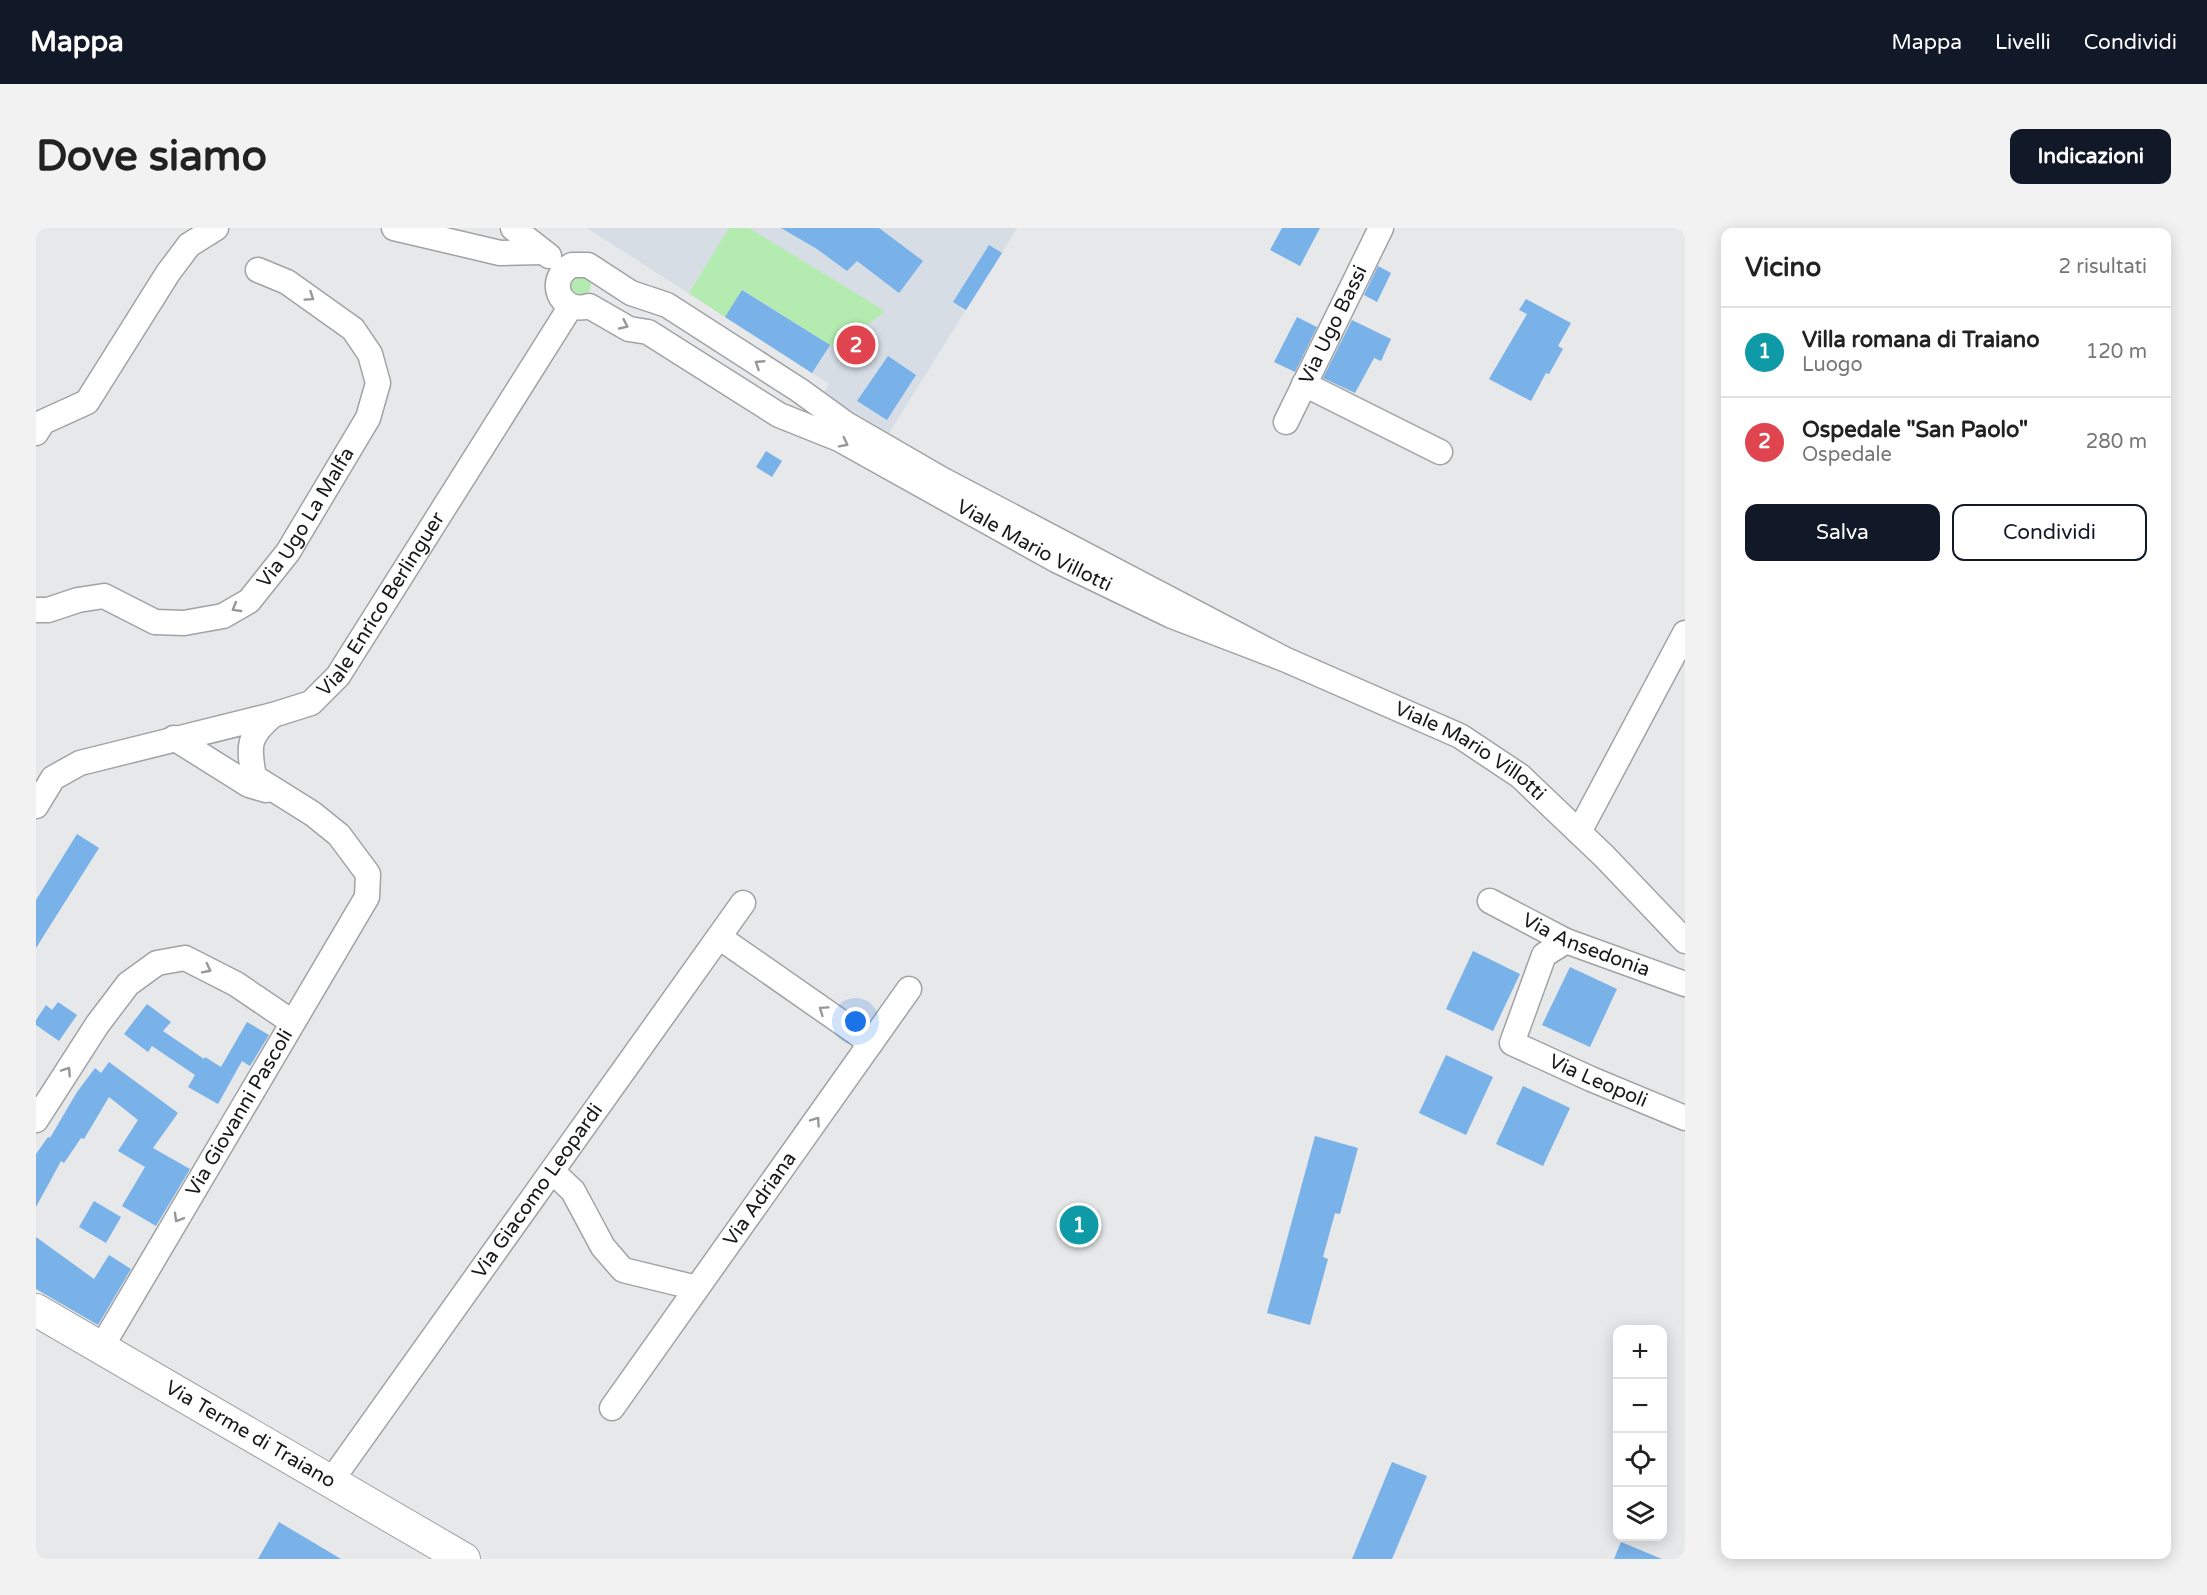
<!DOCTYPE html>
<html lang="it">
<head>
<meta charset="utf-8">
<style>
	body { margin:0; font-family:"Varela Round",sans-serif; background:#f2f2f2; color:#222 }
	.controls { position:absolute; right:18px; bottom:18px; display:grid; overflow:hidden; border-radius:12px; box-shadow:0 3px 15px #0003 }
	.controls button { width:54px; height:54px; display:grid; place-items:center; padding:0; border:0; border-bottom:2px solid #e0e0e0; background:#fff; color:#222; font:30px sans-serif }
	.you { position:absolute; left:820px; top:794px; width:21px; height:21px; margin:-15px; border:4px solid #fff; border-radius:50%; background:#1a73e8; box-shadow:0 0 0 9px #1a73e833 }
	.badge { display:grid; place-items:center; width:39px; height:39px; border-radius:50%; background:#111827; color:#fff; font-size:20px; font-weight:700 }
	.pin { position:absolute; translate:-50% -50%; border:3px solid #fff; box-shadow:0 2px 6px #0006 }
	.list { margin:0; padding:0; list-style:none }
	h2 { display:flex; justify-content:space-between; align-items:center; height:78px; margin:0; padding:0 24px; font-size:26px }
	h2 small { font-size:20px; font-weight:400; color:#767676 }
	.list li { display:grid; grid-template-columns:39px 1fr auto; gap:18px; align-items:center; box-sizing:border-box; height:90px; padding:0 24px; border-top:2px solid #e0e0e0 }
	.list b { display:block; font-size:22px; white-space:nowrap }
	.list p { margin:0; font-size:20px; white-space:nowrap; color:#767676 }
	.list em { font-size:20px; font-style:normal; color:#767676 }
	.actions { display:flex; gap:12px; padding:18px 24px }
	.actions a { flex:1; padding:14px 0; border:2px solid #111827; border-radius:12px; text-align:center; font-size:21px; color:#111827 }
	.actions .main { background:#111827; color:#fff }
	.icon { flex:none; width:33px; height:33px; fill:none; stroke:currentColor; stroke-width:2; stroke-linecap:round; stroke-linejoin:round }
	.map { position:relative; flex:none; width:1649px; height:1331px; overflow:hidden; border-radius:12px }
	header { display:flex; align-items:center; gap:36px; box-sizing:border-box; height:84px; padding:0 30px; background:#111827; color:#fff }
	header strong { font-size:28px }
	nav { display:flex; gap:33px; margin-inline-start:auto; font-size:21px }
	.intro { display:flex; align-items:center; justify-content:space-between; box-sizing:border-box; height:144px; padding:0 36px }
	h1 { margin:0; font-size:42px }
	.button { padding:15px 27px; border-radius:12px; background:#111827; color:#fff; font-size:21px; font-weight:700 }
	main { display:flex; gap:36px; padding:0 36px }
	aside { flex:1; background:#fff; border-radius:12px; box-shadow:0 3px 15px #0003 }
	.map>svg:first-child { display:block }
</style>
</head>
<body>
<header>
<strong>Mappa</strong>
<nav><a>Mappa</a><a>Livelli</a><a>Condividi</a></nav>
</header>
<div class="intro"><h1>Dove siamo</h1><a class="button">Indicazioni</a></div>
<main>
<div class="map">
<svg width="1649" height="1331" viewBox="0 0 1649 1331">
	<rect width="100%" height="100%" fill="#e6e8e9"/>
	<path fill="#d6dde4" d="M551,0H981L853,205L787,166L793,156Z"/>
	<path fill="#b4ebb0" d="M693,0H713L849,83L804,119L794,117L707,62L689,89L653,65Z
		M535 57a10 10 0 1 1 20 0a10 10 0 1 1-20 0Z"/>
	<path fill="#79b1e9" d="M745,0H843L887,33L863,65L821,33L811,43L781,21Z
		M1246,0H1284L1264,38L1234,22Z
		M953,17L966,25L930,82L917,74Z
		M1342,38L1355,45L1341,74L1328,67Z
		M706,62L794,117L776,145L689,89Z
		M1490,71L1535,95L1522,118L1527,121L1513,146L1510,145L1495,173L1453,151L1491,86L1483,82Z
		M1261,89L1281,99L1259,144L1238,134Z
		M1316,92L1355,111L1345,133L1338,130L1319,165L1287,150Z
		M852,128L880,147L851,192L821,173Z
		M730,223L746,233L736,249L720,239Z
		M41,606L63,620L0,720V672Z
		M1437,723L1484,746L1457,803L1410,781Z
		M1534,739L1581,761L1554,819L1506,797Z
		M22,774L41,787L23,813L0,797V792L10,777L16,782Z
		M111,776L135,794L127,803L168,831L169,829L185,839L211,794L233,807L214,838L206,833L182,876L152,859L159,847L116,818L112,824L88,806Z
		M1410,827L1457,849L1430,907L1383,885Z
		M73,834L142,885L117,920L154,941L120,998L86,978L109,939L82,923L102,892L73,869L48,911L45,910L28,935L25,933L0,979V926L12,909L14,910L41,864L59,840L65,845Z
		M1487,858L1534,880L1507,938L1460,916Z
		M1279,908L1322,920L1304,986L1299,985L1287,1029L1292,1031L1274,1097L1231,1085Z
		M58,973L85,989L70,1015L43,999Z
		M0,1009L58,1051L73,1027L95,1041L62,1097L0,1061Z
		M1356,1234L1391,1248L1356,1331H1316Z
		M243,1294L305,1331H222Z
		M1585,1314L1626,1331H1578Z"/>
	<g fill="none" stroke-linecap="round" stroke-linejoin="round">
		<g stroke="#a1a2a3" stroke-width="27">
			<g id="minor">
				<path d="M358,0L464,25L507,24"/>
				<path d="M477,0L513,28"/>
				<path d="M1268,156L1404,224"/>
				<path id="s1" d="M1250,194L1345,0"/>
				<path d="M0,205L7,194L51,174L132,45L153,17L180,0"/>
				<path id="s2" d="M0,382H12L42,372L68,368L119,394L148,395L187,388L213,373L252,324L332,190L342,155L334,126L317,101L251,54L222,42"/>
				<path id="s3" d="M1248,431L905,251L810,196L763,162L631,77L595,65L552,37H536C509,51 524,87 553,78L593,101L612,104L743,187L803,211L1020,332L1136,388L1248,431L1424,508L1484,548L1568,628L1649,713"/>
				<path d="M138,510L213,557L230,562"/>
				<path id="s4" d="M0,578L17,550L44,535L237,487L275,475L302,448L535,78"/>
				<path d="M1543,604L1649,405"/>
				<path id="s5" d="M1454,673L1530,713L1649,756"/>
				<path d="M683,709L835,815"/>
				<path id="s6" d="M1530,713L1508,727L1476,815L1555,851L1649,890"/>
				<path d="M0,892L61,797L92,756L121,735L149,730L200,756L256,794"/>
				<path d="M517,944L537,963L567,1019L587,1042L661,1060"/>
				<path id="s7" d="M65,1120L331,669L332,646L303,607L277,586L218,549C212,517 212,508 237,487"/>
				<path id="s8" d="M576,1180L873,761"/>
				<path id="s9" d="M295,1253L707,675"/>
			</g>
		</g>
		<g stroke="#a1a2a3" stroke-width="34">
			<g id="major">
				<path id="s10" d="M0,1082L428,1331"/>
			</g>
		</g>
		<use href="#minor" stroke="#fff" stroke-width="24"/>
		<use href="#major" stroke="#fff" stroke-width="32"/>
	</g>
	<defs><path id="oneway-chevron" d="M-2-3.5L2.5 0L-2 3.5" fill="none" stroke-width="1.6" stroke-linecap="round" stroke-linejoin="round" transform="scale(1.5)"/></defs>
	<g stroke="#979797">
		<use href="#oneway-chevron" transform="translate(274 69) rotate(34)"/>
		<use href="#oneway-chevron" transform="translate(588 97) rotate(25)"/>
		<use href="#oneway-chevron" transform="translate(723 136) rotate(-147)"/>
		<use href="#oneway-chevron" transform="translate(808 215) rotate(27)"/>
		<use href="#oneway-chevron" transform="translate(200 380) rotate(149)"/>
		<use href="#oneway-chevron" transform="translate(171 741) rotate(27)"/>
		<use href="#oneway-chevron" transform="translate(787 782) rotate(-145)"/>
		<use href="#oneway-chevron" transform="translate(31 843) rotate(-56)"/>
		<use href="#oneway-chevron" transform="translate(780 893) rotate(-55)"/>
		<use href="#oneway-chevron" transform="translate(142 990) rotate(120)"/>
	</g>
	<g text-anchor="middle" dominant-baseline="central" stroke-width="6" stroke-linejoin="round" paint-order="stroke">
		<g font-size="20" fill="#171818" stroke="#e6e8e9">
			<text stroke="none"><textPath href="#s1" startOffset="108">Via Ugo Bassi</textPath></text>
			<text stroke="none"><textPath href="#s2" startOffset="327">Via Ugo La Malfa</textPath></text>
			<text stroke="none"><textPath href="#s3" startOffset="1395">Viale Mario Villotti</textPath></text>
			<text stroke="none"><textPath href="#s4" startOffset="424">Viale Enrico Berlinguer</textPath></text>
			<text stroke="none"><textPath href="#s3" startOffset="1878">Viale Mario Villotti</textPath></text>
			<text stroke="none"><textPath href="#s5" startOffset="106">Via Ansedonia</textPath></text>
			<text stroke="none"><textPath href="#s6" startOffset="214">Via Leopoli</textPath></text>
			<text stroke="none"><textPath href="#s7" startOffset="273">Via Giovanni Pascoli</textPath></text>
			<text stroke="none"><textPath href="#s9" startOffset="356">Via Giacomo Leopardi</textPath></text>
			<text stroke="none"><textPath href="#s8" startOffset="256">Via Adriana</textPath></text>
			<text stroke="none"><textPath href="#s10" startOffset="248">Via Terme di Traiano</textPath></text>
		</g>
	</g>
</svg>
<div class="controls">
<button>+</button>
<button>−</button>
<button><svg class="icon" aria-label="locate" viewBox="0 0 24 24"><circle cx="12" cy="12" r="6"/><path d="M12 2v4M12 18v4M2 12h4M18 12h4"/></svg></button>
<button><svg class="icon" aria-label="layers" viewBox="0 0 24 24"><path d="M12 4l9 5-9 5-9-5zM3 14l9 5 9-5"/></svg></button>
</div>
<div class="you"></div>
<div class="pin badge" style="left:1043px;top:997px;background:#0f9aa8">1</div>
<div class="pin badge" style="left:820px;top:117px;background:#e0444e">2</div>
</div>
<aside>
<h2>Vicino<small>2 risultati</small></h2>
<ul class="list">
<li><span class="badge" style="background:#0f9aa8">1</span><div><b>Villa romana di Traiano</b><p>Luogo</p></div><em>120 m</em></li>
<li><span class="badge" style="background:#e0444e">2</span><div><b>Ospedale &quot;San Paolo&quot;</b><p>Ospedale</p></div><em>280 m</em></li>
</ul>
<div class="actions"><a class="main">Salva</a><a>Condividi</a></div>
</aside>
</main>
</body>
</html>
